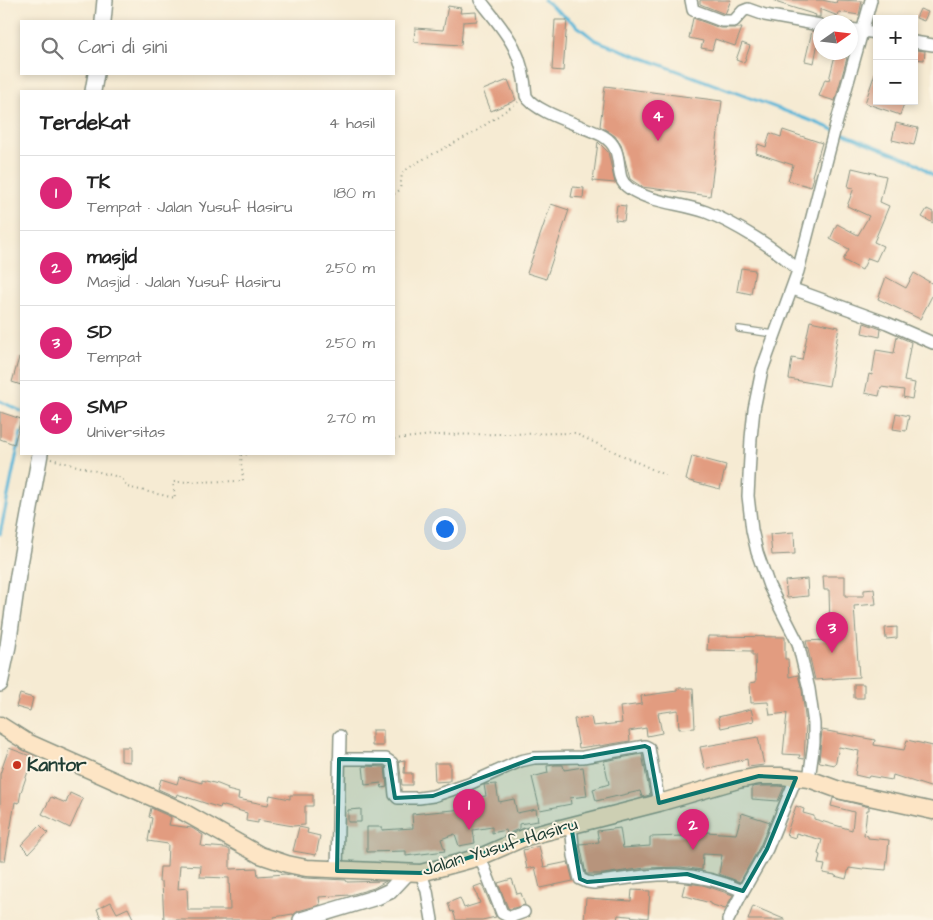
<!DOCTYPE html>
<html lang="id">
<head>
<meta charset="utf-8">
<style>
	body { margin:0; font-family:"Architects Daughter",sans-serif; background:#f2f2f2; color:#222 }
	.controls { position:absolute; right:15px; top:15px; display:grid; overflow:hidden; border-radius:0px; box-shadow:0 2px 8px #0003 }
	.controls button { width:45px; height:45px; display:grid; place-items:center; padding:0; border:0; border-bottom:1px solid #e0e0e0; background:#fff; color:#222; font:25px sans-serif }
	.compass { position:absolute; left:813px; top:15px; width:45px; height:45px; border-radius:50%; background:#fff; box-shadow:0 2px 8px #0003; rotate:76deg }
	.you { position:absolute; left:444px; top:528px; width:18px; height:18px; margin:-12px; border:4px solid #fff; border-radius:50%; background:#1a73e8; box-shadow:0 0 0 8px #1a73e833 }
	.badge { display:grid; place-items:center; width:32px; height:32px; border-radius:50%; background:#db2777; color:#fff; font-size:16px; font-weight:700 }
	.pin { position:absolute; translate:-50% -41px; filter:drop-shadow(0 1px 2px #0008) }
	.pin::after { content:''; position:absolute; top:26px; width:18px; height:15px; background:inherit; clip-path:polygon(0 0,100% 0,50% 100%) }
	.list { margin:0; padding:0; list-style:none }
	h2 { display:flex; justify-content:space-between; align-items:center; height:65px; margin:0; padding:0 20px; font-size:21px }
	h2 small { font-size:16px; font-weight:400; color:#767676 }
	.list li { display:grid; grid-template-columns:32px 1fr auto; gap:15px; align-items:center; box-sizing:border-box; height:75px; padding:0 20px; border-top:1px solid #e0e0e0 }
	.list b { display:block; font-size:19px; white-space:nowrap }
	.list p { margin:0; font-size:16px; white-space:nowrap; color:#767676 }
	.list em { font-size:16px; font-style:normal; color:#767676 }
	.icon { flex:none; width:28px; height:28px; fill:none; stroke:currentColor; stroke-width:2; stroke-linecap:round; stroke-linejoin:round }
	.map { position:relative; flex:none; width:933px; height:920px; overflow:hidden }
	.search { position:absolute; background:#fff; box-shadow:0 2px 8px #0003; left:20px; top:20px; width:375px; height:55px; display:flex; align-items:center; gap:12px; box-sizing:border-box; padding:0 18px; border-radius:0px; color:#767676; font-size:19px }
	.panel { position:absolute; background:#fff; box-shadow:0 2px 8px #0003; left:20px; top:90px; width:375px; height:365px; border-radius:0px }
	.map>svg:first-child { display:block }
</style>
</head>
<body>
<div class="map">
<svg width="933" height="920" viewBox="0 0 933 920">
	<rect width="100%" height="100%" fill="#fcf5e5"/>
	<filter id="ink" filterUnits="userSpaceOnUse"><feTurbulence type="fractalNoise" baseFrequency=".02" numOctaves="2"/><feDisplacementMap in="SourceGraphic" scale="10" xChannelSelector="R" yChannelSelector="G"/><feConvolveMatrix kernelMatrix="1 2 1 2 8 2 1 2 1" color-interpolation-filters="sRGB"/></filter>
	<filter id="wash" filterUnits="userSpaceOnUse"><feTurbulence type="fractalNoise" baseFrequency=".0096" numOctaves="4" result="noise"/><feDisplacementMap in="SourceGraphic" scale="20" xChannelSelector="R" yChannelSelector="G"/><feGaussianBlur stdDeviation="1.12" result="paint"/><feColorMatrix in="noise" values="0 0 0 0 0 0 0 0 0 0 0 0 0 0 0 0 0 1.4 0 .05"/><feComposite in="paint" operator="in"/></filter>
	<g filter="url(#wash)">
		<rect width="100%" height="100%" fill="#f6ebd3"/>
		<g fill="none" stroke-linecap="round" stroke-linejoin="round">
			<path stroke="#5ab6d8" stroke-width="3" d="M544,0L595,40L817,123L915,162L933,175
				M0,401L21,411
				M0,534L21,433"/>
		</g>
		<g id="blocks">
			<path fill="#e29c80" fill-rule="evenodd" d="M700,0H731L725,14L700,4Z
				M776,0H822L836,3L837,0L862,1L859,15L839,12L838,16L820,9V17H815L816,15L775,2Z
				M448,6L461,8L460,13L476,12L477,21L463,22L461,45L414,42L415,28L443,30Z
				M920,9L928,12L924,21L916,18Z
				M693,18L720,28H742L735,46L715,39L712,50L701,48L703,41L689,38Z
				M555,20H567L563,71L552,70Z
				M812,31L820,32L814,63L805,61Z
				M742,43L750,46L744,63L736,60Z
				M916,50L925,51L924,60L915,59Z
				M835,55L847,58L835,101L819,96L825,79L829,80Z
				M875,73H877V101H905L900,115L865,103Z
				M508,80L516,100L491,111L483,90Z
				M605,86L722,101L710,196L642,187L630,179L621,145L615,136L600,126Z
				M896,123L918,128L914,145L892,140Z
				M783,130L822,143L812,176L814,177L811,187L788,180L793,165L756,153L758,144L766,147L770,133L781,137Z
				M598,142L608,152L615,183L593,181Z
				M852,168L886,176L880,202L889,206L874,242L883,246L876,261L868,258L862,270L843,260L849,249L830,239L837,224L858,235L869,216L847,206L854,188L848,187Z
				M573,187L584,188L583,198L571,197Z
				M551,204L569,210L546,279L527,273Z
				M617,205L626,206L624,221L615,220Z
				M927,209L933,212V223L922,217Z
				M741,268L755,270L751,294L737,291Z
				M914,273L933,284V294L920,319L878,299L886,277L906,288Z
				M810,321L839,327L829,386L789,379L792,358L802,360Z
				M864,323L881,329L880,337L862,333Z
				M897,336L911,342L904,381L915,383L912,399L903,397L904,390L881,387L879,396L865,393L869,374L872,375L876,350L894,353Z
				M19,358H21V385L12,382Z
				M0,412L21,419L14,444L0,439Z
				M896,413L909,416L906,431L893,429Z
				M692,456L726,465L720,489L686,480Z
				M794,532L795,554L772,555L770,534Z
				M823,576H845V596H864V590L874,589L876,604L854,606L859,677L815,680L806,641L825,640L824,628H830L829,590H824Z
				M807,579L808,596L787,598L785,581Z
				M897,627V638L886,639L885,628Z
				M708,636L785,637V659H788L789,677L798,675L802,690L806,725L804,759L799,758L800,755L783,754L787,713L770,715L768,702L751,703L750,683L756,682L755,655H752V651L707,650Z
				M854,684H864V698H854Z
				M677,688H693L695,728L679,729L678,710L658,713L662,733L647,736L646,728L629,731L630,741L600,746V745L579,748L574,719L591,717L593,726L622,723L620,707L642,704L641,696L677,691Z
				M20,694L33,698L30,711L16,707Z
				M751,709L754,721L721,728L718,717Z
				M372,730H383V746H372Z
				M822,730L875,740L874,745L904,750L907,740L933,746V788L893,775L892,780L869,776L868,778L855,775L859,751L839,747L835,765L820,762L819,761Z
				M758,737L764,765L748,767L747,759L705,769L700,747Z
				M121,747H130V762L121,761Z
				M9,748L33,757L21,792L19,803L15,802L5,861H0V774Z
				M642,754L650,795L642,797L640,791L596,801L593,789L609,784L604,761Z
				M405,760L404,773H412V785H402L399,761Z
				M434,763H450V781L435,782Z
				M555,765H563L564,770L583,767L587,796L570,798L571,804L540,810L532,777L548,773L547,766Z
				M363,766L385,767L387,787L382,788L381,783L365,785Z
				M179,777L202,783V780L218,784L228,788L227,790L239,793L238,799L268,805L270,795L290,799V795H313V806H305V825L293,826L258,820V823L246,821L247,813L221,805L220,808L177,794L176,797L158,789L161,779L177,784Z
				M496,784L499,802L514,799L517,813L536,809L538,821L519,824V829L507,834L506,830L492,833V827L473,830L475,843L459,846L455,834L441,839L445,851L406,856V851L367,852V827H382V830L413,828L412,814L474,808L472,798L486,796L484,785Z
				M760,786H779L784,787L778,801L752,799V787Z
				M70,793L83,799L70,828L42,814L51,797L66,803Z
				M833,798L869,807V810H867L864,835L868,836V838L889,840L886,870L863,868V870L849,868L846,879L835,876V875L823,873L825,865L818,864L820,855L818,854L822,840L796,833L795,838L786,835L796,806L804,809L803,813L814,816V819L852,830L854,812L831,806Z
				M151,808L171,817L169,825L192,828L203,835L201,846L226,848L230,850V869L257,868L258,876L285,874L305,878L346,880L347,882L386,881L374,888L350,895L319,897L320,905L298,911L293,915V914L274,917L275,920H164L162,882H159L160,867H167L168,844L148,841L152,818L149,817ZM180,865L201,866L200,877L229,878L230,910H188L187,888L178,889Z
				M361,809V822H348V810Z
				M742,813L770,822L760,846L740,882L719,874L722,855L703,854L702,870L681,867L645,868L603,874H586L580,844L599,842L597,831L620,828L623,848L650,846V837L683,836L684,828L706,830V832L736,834Z
				M40,825L48,833L29,853L21,845Z
				M299,827L308,829L307,833L320,836L316,855L293,851Z
				M539,846L544,867L568,862L573,881L540,888L535,867L527,869L523,850Z
				M512,879L517,894L521,893L525,905L510,909L508,908L498,883Z
				M685,883L703,885L733,895L725,909L710,904V903L682,895Z
				M482,884L496,917L482,920H456L453,911L451,912L448,903L460,898L464,908L480,903L474,887Z
				M632,890L650,891L648,918L618,915L617,920H584L586,898L631,901Z
				M111,902L117,913L128,908L134,920H102L97,909Z
				M753,906L786,920H748Z"/>
		</g>
	</g>
	<g filter="url(#ink)">
		<use href="#blocks" fill-opacity="0" stroke="#8a9484" stroke-width="1"/>
		<g fill="none" stroke-linecap="round" stroke-linejoin="round">
			<g stroke="#8a9484" stroke-width="8">
				<path id="service" d="M739,329L774,334"/>
			</g>
			<g stroke="#8a9484" stroke-width="14">
				<path id="minor" d="M480,0C507,34 523,50 526,96C535,113 585,126 603,136C628,151 611,177 629,188C651,203 681,203 706,212C730,221 782,251 798,271
					M691,0L693,10L722,21H734L743,11L748,9L765,15L820,25
					M850,29L877,33
					M914,42L933,45
					M793,289L887,323L933,343
					M339,759H386L392,763L395,795L398,798H419L433,796L469,784L520,761L534,758L583,757L645,746L649,748L659,803
					M809,779L814,743V724L809,689L798,643L769,586L757,552L752,530L748,496L751,438L754,409L762,370L798,271L835,128L871,0
					M571,825L574,856L580,879L587,882L594,883C652,875 687,866 743,891L728,920
					M480,857L502,913L510,917L524,912
					M337,871L340,736
					M421,873L427,891L432,920
					M743,891L767,849L796,778"/>
			</g>
			<g stroke="#8a9484" stroke-width="18">
				<path id="tertiary" d="M103,21L105,0
					M93,91L96,74
					M0,684L8,646L18,575L40,454
					M301,920L377,897L390,891L406,874"/>
			</g>
			<g stroke="#8a9484" stroke-width="19">
				<path id="secondary" d="M0,725L27,742L180,810L260,855L287,864L306,868L421,873L480,857L526,837L659,803L738,780L759,776H780L809,779L842,791L933,811"/>
			</g>
			<path stroke="#8a9484" stroke-width="2" stroke-dasharray="1 4" stroke-linecap="butt" d="M394,194L400,190L402,173L416,163L475,132L518,102
				M394,439L433,435L574,433L669,477
				M51,459L122,478L127,487L175,498L173,482L243,481L241,455L250,454"/>
			<use href="#service" stroke="#fff" stroke-width="5.5"/>
			<use href="#minor" stroke="#fff" stroke-width="11"/>
			<use href="#tertiary" stroke="#fff" stroke-width="15"/>
			<use href="#secondary" stroke="#fde5c5" stroke-width="16"/>
		</g>
	</g>
	<path fill="#0f766e" fill-opacity="0.2" stroke="#0f766e" stroke-width="4" stroke-linejoin="round" d="M645,746L649,748L659,803L759,776L796,778L767,849L743,891L687,874L587,882L580,879L571,825L421,873L337,871L339,759L389,760L395,798L433,796L534,758L583,757Z"/>
	<circle fill="#c8321e" stroke="#fcf5e5" stroke-width="2" cx="17" cy="765" r="5"/>
	<g text-anchor="middle" dominant-baseline="central" stroke-width="4" stroke-linejoin="round" paint-order="stroke">
		<g font-size="19" font-weight="bold" fill="#1f3d34" stroke="#fcf5e5" text-anchor="start">
			<text x="27" y="765">Kantor</text>
		</g>
		<g font-size="19" fill="#1f3d34" stroke="#fcf5e5">
			<text transform="translate(500 847) rotate(-17)">Jalan Yusuf Hasiru</text>
		</g>
	</g>
</svg>
<div class="controls">
<button>+</button>
<button>−</button>
</div>
<svg class="compass" viewBox="-18 -18 36 36"><path d="M0-13l5 13h-10z" fill="#e53935"/><path d="M0 13l5-13h-10z" fill="#767676"/></svg>
<div class="you"></div>
<div class="pin badge" style="left:469px;top:830px">1</div>
<div class="pin badge" style="left:693px;top:850px">2</div>
<div class="pin badge" style="left:832px;top:653px">3</div>
<div class="pin badge" style="left:658px;top:141px">4</div>
<div class="search"><svg class="icon" aria-label="search" viewBox="0 0 24 24"><circle cx="10" cy="10" r="6"/><path d="M15 15l6 6"/></svg>Cari di sini</div>
<section class="panel">
<h2>Terdekat<small>4 hasil</small></h2>
<ul class="list">
<li><span class="badge">1</span><div><b>TK</b><p>Tempat · Jalan Yusuf Hasiru</p></div><em>180 m</em></li>
<li><span class="badge">2</span><div><b>masjid</b><p>Masjid · Jalan Yusuf Hasiru</p></div><em>250 m</em></li>
<li><span class="badge">3</span><div><b>SD</b><p>Tempat</p></div><em>250 m</em></li>
<li><span class="badge">4</span><div><b>SMP</b><p>Universitas</p></div><em>270 m</em></li>
</ul>
</section>
</div>
</body>
</html>
